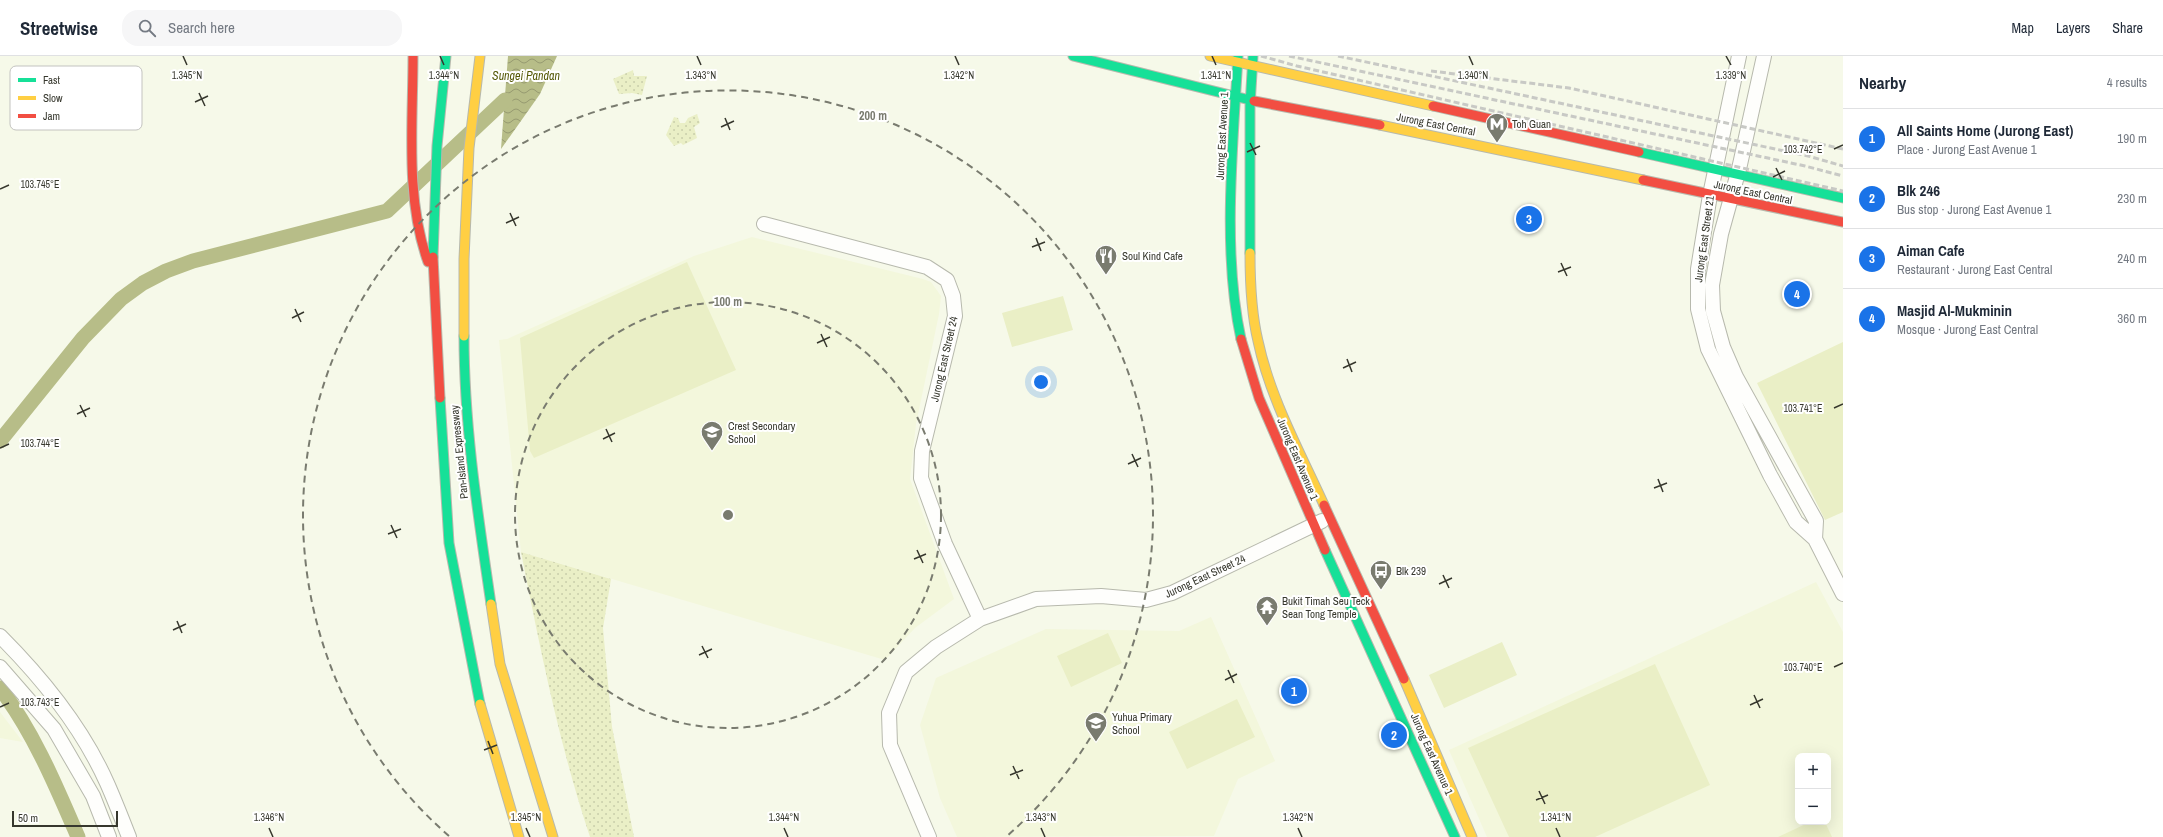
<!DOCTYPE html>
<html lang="en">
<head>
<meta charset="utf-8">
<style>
	body { margin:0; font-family:"Archivo Narrow",sans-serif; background:#f6f6f7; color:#1f2937 }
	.controls { position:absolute; right:12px; bottom:12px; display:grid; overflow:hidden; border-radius:8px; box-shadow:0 4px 16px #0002 }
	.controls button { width:36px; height:36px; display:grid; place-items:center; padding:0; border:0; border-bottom:1px solid #e0e1e3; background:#fff; color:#1f2937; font:20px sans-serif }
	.scale { position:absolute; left:12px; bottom:10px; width:106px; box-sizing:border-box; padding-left:4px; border:2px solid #36372d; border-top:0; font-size:11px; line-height:14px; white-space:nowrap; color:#36372d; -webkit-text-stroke:3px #fff; paint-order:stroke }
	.you { position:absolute; left:1041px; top:326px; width:14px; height:14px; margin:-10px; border:3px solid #fff; border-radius:50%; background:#1a73e8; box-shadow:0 0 0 6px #1a73e833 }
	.badge { display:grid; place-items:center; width:26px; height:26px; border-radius:50%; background:#1a73e8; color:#fff; font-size:13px; font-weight:700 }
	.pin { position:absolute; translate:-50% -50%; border:2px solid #fff; box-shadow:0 1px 4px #0006 }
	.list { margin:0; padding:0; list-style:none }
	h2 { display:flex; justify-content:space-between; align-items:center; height:52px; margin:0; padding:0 16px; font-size:17px }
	h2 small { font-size:13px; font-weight:400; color:#747a83 }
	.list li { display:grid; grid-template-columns:26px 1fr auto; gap:12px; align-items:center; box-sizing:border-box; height:60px; padding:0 16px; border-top:1px solid #e0e1e3 }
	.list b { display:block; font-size:15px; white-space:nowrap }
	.list p { margin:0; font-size:13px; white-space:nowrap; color:#747a83 }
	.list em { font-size:13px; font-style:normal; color:#747a83 }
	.icon { flex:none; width:22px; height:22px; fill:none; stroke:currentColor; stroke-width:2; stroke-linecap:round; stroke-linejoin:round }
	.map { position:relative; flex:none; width:1843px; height:781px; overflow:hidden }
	header { display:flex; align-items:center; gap:24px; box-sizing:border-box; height:56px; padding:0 20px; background:#fff; border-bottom:1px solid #e0e1e3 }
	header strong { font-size:19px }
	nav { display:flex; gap:22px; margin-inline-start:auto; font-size:14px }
	.search { width:280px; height:36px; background:#f6f6f7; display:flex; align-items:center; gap:10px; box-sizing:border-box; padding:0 14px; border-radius:16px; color:#747a83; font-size:15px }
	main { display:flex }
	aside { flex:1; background:#fff }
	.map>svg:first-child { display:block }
</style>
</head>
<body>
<header>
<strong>Streetwise</strong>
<div class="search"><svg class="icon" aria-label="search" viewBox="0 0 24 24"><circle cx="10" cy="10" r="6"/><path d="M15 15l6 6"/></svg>Search here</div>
<nav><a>Map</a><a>Layers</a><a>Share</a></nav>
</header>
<main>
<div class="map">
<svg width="1843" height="781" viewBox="0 0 1843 781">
	<defs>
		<pattern id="park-dots" width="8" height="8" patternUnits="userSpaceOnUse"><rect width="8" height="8" fill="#eaefc6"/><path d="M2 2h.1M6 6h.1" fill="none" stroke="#c9ceaa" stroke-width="1.8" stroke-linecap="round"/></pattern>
		<pattern id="water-waves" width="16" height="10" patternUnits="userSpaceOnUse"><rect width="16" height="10" fill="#b7bd88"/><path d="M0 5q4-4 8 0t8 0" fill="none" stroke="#969a70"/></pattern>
	</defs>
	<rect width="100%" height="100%" fill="#f6f9e9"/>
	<path fill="#f3f7dc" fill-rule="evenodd" d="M752,181L923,223L931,226L941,240L939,258L916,368L910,423L954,543L915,572L885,604L521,496L499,284L507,283L694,200Z
		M1816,526L1843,576V781H1487L1449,694ZM1798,700H1828V766H1798Z
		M1211,561L1275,705L1238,723L1214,780L957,781L940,742L920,669L936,622L1046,573L1179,575Z
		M0,656L23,686L0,682Z"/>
	<path fill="#eaefc6" d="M687,206L736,314L534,402L530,395L520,282Z
		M1063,240L1073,274L1012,291L1002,257Z
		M1843,286V456L1825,464L1757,327Z
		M1108,577L1122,607L1071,631L1057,600Z
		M1502,586L1517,619L1444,652L1429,619Z
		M1655,608L1710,729L1595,781H1509L1468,692Z
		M1237,643L1255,681L1187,713L1169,676Z
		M1810,766H1825L1832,781H1778Z"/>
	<path fill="url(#park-dots)" d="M633,14L634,20H647L642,39L632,37L619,38L613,23Z
		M697,58L700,67L694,71L697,82L683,89L681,87L674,90L666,79L674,61L678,62L680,67H685L688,62Z
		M521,496L611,523L603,572L612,671L634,781H590C559,688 540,592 521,496Z"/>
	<path fill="url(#water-waves)" d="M508,0H557L540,38L501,93Z"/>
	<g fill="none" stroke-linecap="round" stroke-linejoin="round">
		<path stroke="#b7bd88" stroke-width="15" d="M0,385L83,282L121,243L143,227L166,215L193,205L387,155L505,44
			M0,632C34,677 56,730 78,781"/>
		<g stroke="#b7b9ad" stroke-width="16">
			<path id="street" d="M1739,0L1710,139L1698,213V253L1708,293L1770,419L1796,466L1815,483L1843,538
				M1764,0L1739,113L1721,178L1712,229L1713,255L1723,291L1736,321L1816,465L1815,483
				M764,168L927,211L947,224L953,240L955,260L922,395L921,422L945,488L980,563
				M0,580C43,623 82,671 107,727C115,745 122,763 129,781
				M0,611L54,673L93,740L109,781
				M929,781L890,689L889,657L906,616L936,591L980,563L1036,543L1101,540L1146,544L1172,537L1322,465"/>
		</g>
		<g stroke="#b7b9ad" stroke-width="11">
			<path id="fast" d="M1073,0L1254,45
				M1238,0C1233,89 1222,196 1241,283
				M1639,96L1843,142
				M1250,197V50L1253,0
				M433,201L437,90L446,0
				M464,280C464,370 478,459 491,548
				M440,342L449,487L480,648
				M1325,494L1455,781"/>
		</g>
		<g stroke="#b7b9ad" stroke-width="11">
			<path id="slow" d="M1210,0L1433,50
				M1380,69L1643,124
				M1250,197C1250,226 1251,256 1258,285C1270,342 1300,396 1324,449
				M464,280V203L469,92L480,0
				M491,548L500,608L553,781
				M1404,623L1472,781
				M480,648L519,781"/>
		</g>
		<g stroke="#b7b9ad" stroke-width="11">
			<path id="jam" d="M413,0C413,67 405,143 428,206
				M1254,45L1380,69
				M1433,50L1639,96
				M1643,124L1843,166
				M433,201L440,342
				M1241,283L1259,342L1325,494
				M1324,449L1404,623"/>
		</g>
		<use href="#street" stroke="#fefefc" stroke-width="14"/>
		<use href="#fast" stroke="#16e098" stroke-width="9"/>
		<use href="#slow" stroke="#ffcf43" stroke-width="9"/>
		<use href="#jam" stroke="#f24e42" stroke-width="9"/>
		<path stroke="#c8c9c5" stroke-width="3" stroke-dasharray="6 3" stroke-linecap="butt" d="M1261,0L1297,10L1843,135
			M1289,0L1805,110L1843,120
			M1338,0L1808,100L1843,110
			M1431,15L1569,32L1843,93"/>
	</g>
	<path fill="none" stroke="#36372d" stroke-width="1.5" d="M183,0L187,9M440,0L444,9M697,0L701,9M955,0L959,9M1212,0L1216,9M1469,0L1473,9M1726,0L1731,9M199,37L205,50M195,46L208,40M725,62L730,74M721,71L734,65M1250,87L1256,99M1834,93L1843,89M1247,96L1260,90M1776,112L1782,124M1773,121L1785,115M0,133L9,129M510,157L516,170M506,167L519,161M1036,182L1041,195M1032,191L1045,186M1561,207L1567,220M1558,216L1571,211M295,253L301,266M292,262L304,256M821,278L827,291M817,287L830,281M1347,303L1352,316M1343,312L1356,306M80,349L86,361M1834,352L1843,348M77,358L90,352M606,373L612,386M603,383L615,377M0,392L9,388M1132,398L1138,411M1128,408L1141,402M1658,423L1663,436M1654,432L1667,427M391,469L397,482M388,478L401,473M917,494L923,507M914,503L926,498M1443,519L1449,532M1439,528L1452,522M177,565L182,577M173,574L186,568M702,590L708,602M699,599L712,593M1834,611L1843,607M1228,614L1234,627M1225,624L1237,618M1754,639L1760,652M1750,649L1763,643M0,651L9,647M488,685L493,698M484,694L497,689M1013,710L1019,723M1010,719L1023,714M1539,735L1545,748M1536,744L1548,739M269,772L273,781M526,772L530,781M784,772L788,781M1041,772L1045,781M1298,772L1302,781M1556,772L1560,781"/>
	<g fill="none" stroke="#797b6f" stroke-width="2" stroke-dasharray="7 5">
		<circle cx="728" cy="459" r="213"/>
		<path d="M449 780A425 425 0 1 1 1007 780"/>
	</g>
	<defs>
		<g id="metro-pin" transform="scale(1.15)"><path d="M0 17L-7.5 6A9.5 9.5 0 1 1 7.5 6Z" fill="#797b6f" stroke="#fff"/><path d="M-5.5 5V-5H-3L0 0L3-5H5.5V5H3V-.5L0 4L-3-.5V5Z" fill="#fff"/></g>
		<g id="restaurant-pin" transform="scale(1.15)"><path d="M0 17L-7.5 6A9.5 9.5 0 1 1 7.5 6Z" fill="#797b6f" stroke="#fff"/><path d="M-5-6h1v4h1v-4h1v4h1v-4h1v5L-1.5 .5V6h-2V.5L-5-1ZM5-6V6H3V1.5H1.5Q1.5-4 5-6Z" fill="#fff"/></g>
		<g id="school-pin" transform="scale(1.15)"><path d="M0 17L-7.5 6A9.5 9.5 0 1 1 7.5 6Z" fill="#797b6f" stroke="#fff"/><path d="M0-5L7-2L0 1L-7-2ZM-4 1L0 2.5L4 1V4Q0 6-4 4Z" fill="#fff"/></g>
		<g id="bus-pin" transform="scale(1.15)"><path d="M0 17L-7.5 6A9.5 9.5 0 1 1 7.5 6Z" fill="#797b6f" stroke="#fff"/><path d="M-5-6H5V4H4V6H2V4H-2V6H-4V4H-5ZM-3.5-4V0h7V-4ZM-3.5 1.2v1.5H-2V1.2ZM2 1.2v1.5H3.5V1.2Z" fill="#fff"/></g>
		<g id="temple-pin" transform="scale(1.15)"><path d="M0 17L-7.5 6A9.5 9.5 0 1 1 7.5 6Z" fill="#797b6f" stroke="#fff"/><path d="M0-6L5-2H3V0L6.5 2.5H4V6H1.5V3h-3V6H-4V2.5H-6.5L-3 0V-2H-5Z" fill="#fff"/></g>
	</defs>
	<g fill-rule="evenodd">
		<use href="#metro-pin" x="1497" y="68"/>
		<use href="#restaurant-pin" x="1106" y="200"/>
		<use href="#school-pin" x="712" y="376"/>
		<use href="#bus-pin" x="1381" y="515"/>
		<use href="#temple-pin" x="1267" y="551"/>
		<use href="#school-pin" x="1096" y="667"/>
	</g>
	<g text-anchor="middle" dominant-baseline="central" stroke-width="4" stroke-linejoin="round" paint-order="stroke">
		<g font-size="11" fill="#36372d" stroke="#fff">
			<text transform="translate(1436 68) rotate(11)">Jurong East Central</text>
			<text transform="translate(1222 80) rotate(-87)">Jurong East Avenue 1</text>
			<text transform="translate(1753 136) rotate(12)">Jurong East Central</text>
			<text transform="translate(1704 183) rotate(-82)">Jurong East Street 21</text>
			<text transform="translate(944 303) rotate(-77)">Jurong East Street 24</text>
			<text transform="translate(459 396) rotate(-96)">Pan-Island Expressway</text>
			<text transform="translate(1298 403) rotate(67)">Jurong East Avenue 1</text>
			<text transform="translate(1205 520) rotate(-25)">Jurong East Street 24</text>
			<text transform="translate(1432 698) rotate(66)">Jurong East Avenue 1</text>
		</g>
		<g font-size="11" fill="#36372d" stroke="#fff" text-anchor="start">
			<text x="1512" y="68">Toh Guan</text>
			<text x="1122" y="200">Soul Kind Cafe</text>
			<text x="728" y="370">Crest Secondary<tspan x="728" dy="13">School</tspan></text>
			<text x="1396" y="515">Blk 239</text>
			<text x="1282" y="545">Bukit Timah Seu Teck<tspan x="1282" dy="13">Sean Tong Temple</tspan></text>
			<text x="1112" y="661">Yuhua Primary<tspan x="1112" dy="13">School</tspan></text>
		</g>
		<g font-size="12" font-style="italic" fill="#565a08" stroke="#fff">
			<text x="526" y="20">Sungei Pandan</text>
		</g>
	</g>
	<rect x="10" y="10" width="132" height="64" rx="6" fill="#fff" stroke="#c3c3c0" stroke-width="1"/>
	<rect x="18" y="22" width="18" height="4" fill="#16e098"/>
	<rect x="18" y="40" width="18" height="4" fill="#ffcf43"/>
	<rect x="18" y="58" width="18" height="4" fill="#f24e42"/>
	<g font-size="11" fill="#36372d">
		<text x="43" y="28">Fast</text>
		<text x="43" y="46">Slow</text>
		<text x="43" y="64">Jam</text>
	</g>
	<g font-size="10" text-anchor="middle" fill="#36372d" stroke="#fff" stroke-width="4" stroke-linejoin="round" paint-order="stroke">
		<text x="187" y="23">1.345°N</text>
		<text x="444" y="23">1.344°N</text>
		<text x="701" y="23">1.343°N</text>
		<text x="959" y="23">1.342°N</text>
		<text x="1216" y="23">1.341°N</text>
		<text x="1473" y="23">1.340°N</text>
		<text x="1731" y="23">1.339°N</text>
		<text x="1803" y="97">103.742°E</text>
		<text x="40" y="132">103.745°E</text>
		<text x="1803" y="356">103.741°E</text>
		<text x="40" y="391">103.744°E</text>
		<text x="1803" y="615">103.740°E</text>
		<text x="40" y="650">103.743°E</text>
		<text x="269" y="765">1.346°N</text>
		<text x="526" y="765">1.345°N</text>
		<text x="784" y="765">1.344°N</text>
		<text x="1041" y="765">1.343°N</text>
		<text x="1298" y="765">1.342°N</text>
		<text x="1556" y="765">1.341°N</text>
	</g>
	<circle cx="728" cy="459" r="6" fill="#797b6f" stroke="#fff" stroke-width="2"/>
	<g font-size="12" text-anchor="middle" font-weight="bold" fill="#797b6f" stroke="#fff" stroke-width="4" stroke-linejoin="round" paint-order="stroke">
		<text x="873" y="64">200 m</text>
		<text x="728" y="250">100 m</text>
	</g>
</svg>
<div class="controls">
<button>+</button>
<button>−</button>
</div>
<div class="scale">50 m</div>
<div class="you"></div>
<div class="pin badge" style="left:1294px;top:635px">1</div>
<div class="pin badge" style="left:1394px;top:679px">2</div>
<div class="pin badge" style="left:1529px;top:163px">3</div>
<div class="pin badge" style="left:1797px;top:238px">4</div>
</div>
<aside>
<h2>Nearby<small>4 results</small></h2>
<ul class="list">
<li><span class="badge">1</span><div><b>All Saints Home (Jurong East)</b><p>Place · Jurong East Avenue 1</p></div><em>190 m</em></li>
<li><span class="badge">2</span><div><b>Blk 246</b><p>Bus stop · Jurong East Avenue 1</p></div><em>230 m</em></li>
<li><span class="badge">3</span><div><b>Aiman Cafe</b><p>Restaurant · Jurong East Central</p></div><em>240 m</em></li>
<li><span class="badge">4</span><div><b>Masjid Al-Mukminin</b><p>Mosque · Jurong East Central</p></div><em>360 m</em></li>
</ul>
</aside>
</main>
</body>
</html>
